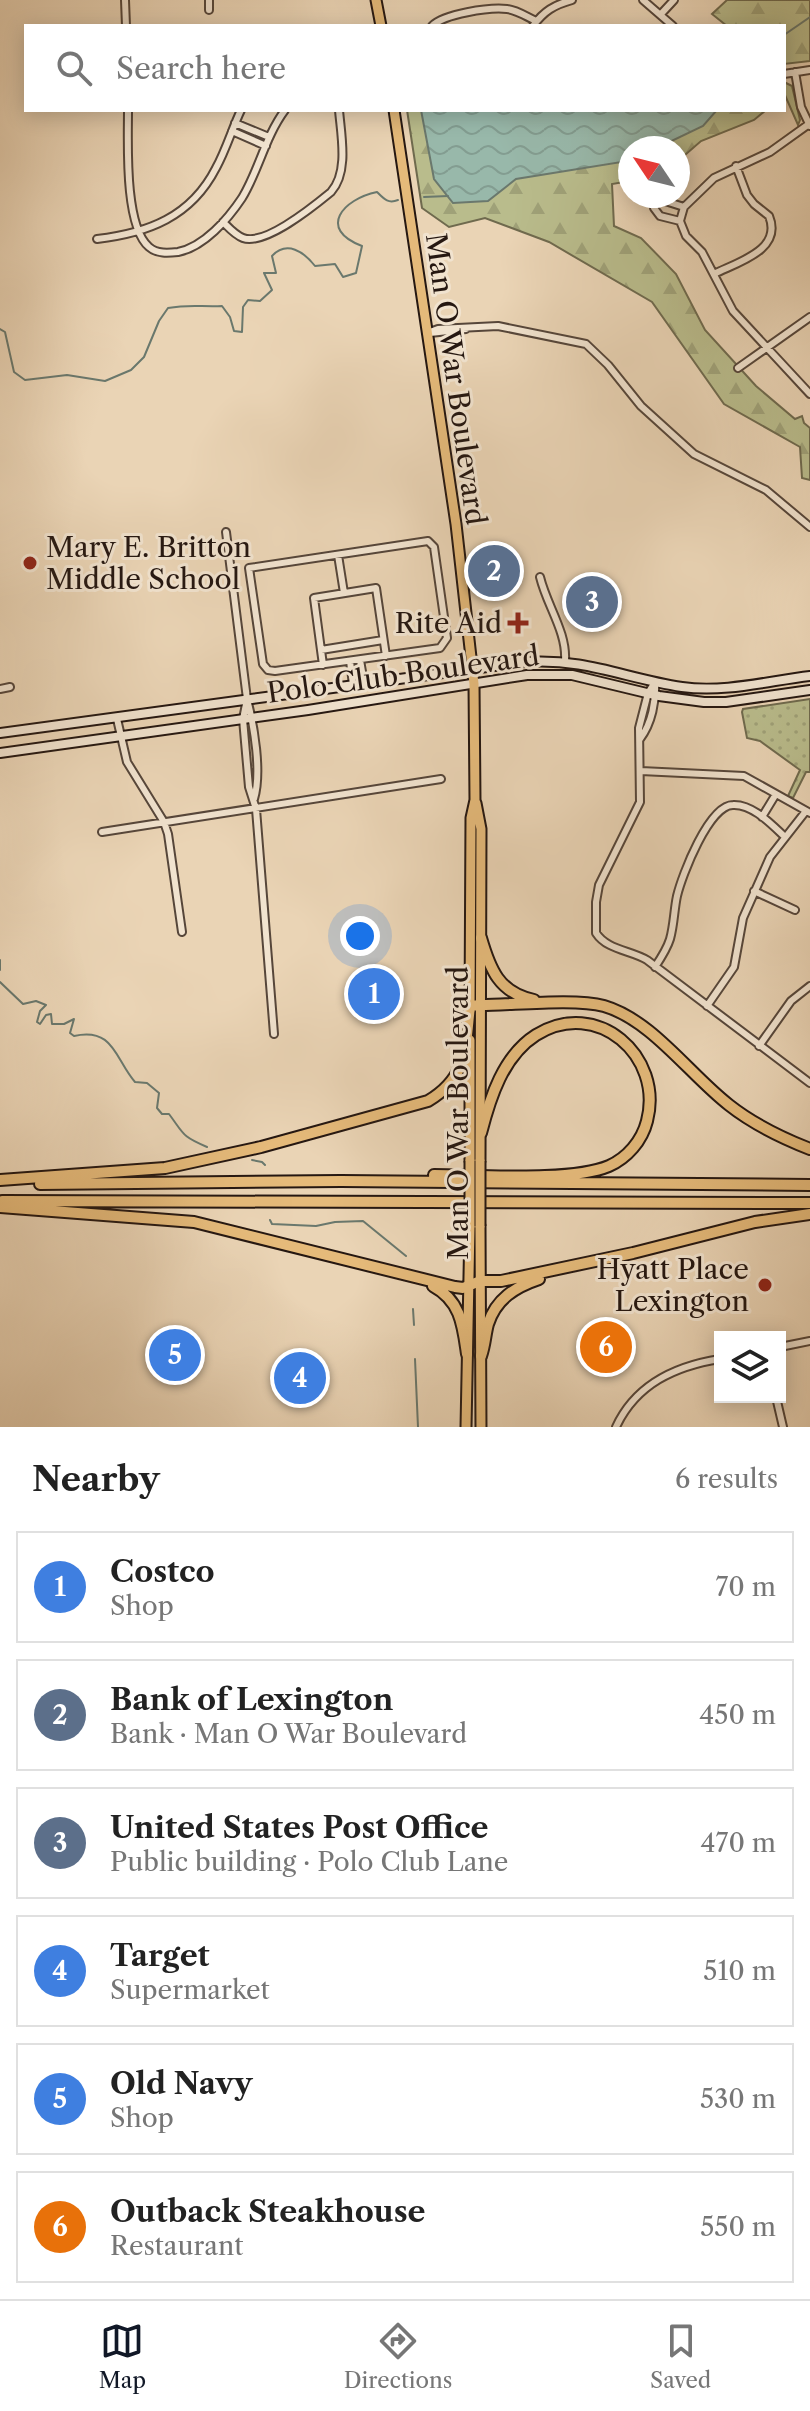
<!DOCTYPE html>
<html lang="en">
<head>
<meta charset="utf-8">
<style>
	body { margin:0; font-family:"Libre Caslon Text",serif; background:#f2f2f2; color:#222 }
	.controls { position:absolute; right:24px; bottom:24px; display:grid; overflow:hidden; border-radius:0px; box-shadow:0 4px 20px #0003 }
	.controls button { width:72px; height:72px; display:grid; place-items:center; padding:0; border:0; border-bottom:2px solid #e0e0e0; background:#fff; color:#222; font:40px sans-serif }
	.compass { position:absolute; left:618px; top:136px; width:72px; height:72px; border-radius:50%; background:#fff; box-shadow:0 4px 20px #0003; rotate:305deg }
	.you { position:absolute; left:360px; top:936px; width:28px; height:28px; margin:-20px; border:6px solid #fff; border-radius:50%; background:#1a73e8; box-shadow:0 0 0 12px #1a73e833 }
	.badge { display:grid; place-items:center; width:52px; height:52px; border-radius:50%; background:#111827; color:#fff; font-size:26px; font-weight:700 }
	.pin { position:absolute; translate:-50% -50%; border:4px solid #fff; box-shadow:0 2px 8px #0006 }
	.list { margin:0; padding:0; list-style:none }
	h2 { display:flex; justify-content:space-between; align-items:center; height:104px; margin:0; padding:0 32px; font-size:34px }
	h2 small { font-size:26px; font-weight:400; color:#767676 }
	.list li { display:grid; grid-template-columns:52px 1fr auto; gap:24px; align-items:center; box-sizing:border-box; height:112px; margin:0 16px 16px; padding:0 16px; border:2px solid #e0e0e0; border-radius:0px }
	.list b { display:block; font-size:30px; white-space:nowrap }
	.list p { margin:0; font-size:26px; white-space:nowrap; color:#767676 }
	.list em { font-size:26px; font-style:normal; color:#767676 }
	.icon { flex:none; width:44px; height:44px; fill:none; stroke:currentColor; stroke-width:2; stroke-linecap:round; stroke-linejoin:round }
	.map { position:relative; flex:none; width:810px; height:1427px; overflow:hidden }
	.search { position:absolute; background:#fff; box-shadow:0 4px 20px #0003; left:24px; right:24px; top:24px; height:88px; display:flex; align-items:center; gap:20px; box-sizing:border-box; padding:0 28px; border-radius:0px; color:#767676; font-size:30px }
	.sheet { height:872px; background:#fff }
	nav { display:flex; justify-content:space-around; align-items:center; box-sizing:border-box; height:112px; border-top:2px solid #e0e0e0; background:#fff; font-size:22px; color:#767676 }
	nav a { display:grid; justify-items:center; gap:4px }
	nav .on { color:#111827 }
	.map>svg:first-child { display:block }
</style>
</head>
<body>
<div class="map">
<svg width="810" height="1427" viewBox="0 0 810 1427">
	<defs>
		<pattern id="grass-dots" width="8" height="8" patternUnits="userSpaceOnUse" patternTransform="scale(2)"><rect width="8" height="8" fill="#b9bc8c"/><path d="M2 2h.1M6 6h.1" fill="none" stroke="#9fa178" stroke-width="1.8" stroke-linecap="round"/></pattern>
		<pattern id="forest-firs" width="22" height="20" patternUnits="userSpaceOnUse" patternTransform="scale(2)"><rect width="22" height="20" fill="#b9bc8c"/><path d="M5 1l3.5 6h-7zM16 11l3.5 6h-7z" fill="#9fa178"/></pattern>
		<pattern id="water-waves" width="16" height="10" patternUnits="userSpaceOnUse" patternTransform="scale(2)"><rect width="16" height="10" fill="#98b8aa"/><path d="M0 5q4-4 8 0t8 0" fill="none" stroke="#839d91"/></pattern>
	</defs>
	<rect width="100%" height="100%" fill="#ead4b5"/>
	<filter id="stains"><feTurbulence type="fractalNoise" baseFrequency=".0025" numOctaves="4"/><feColorMatrix values="0 0 0 0 .2 0 0 0 0 .09 0 0 0 0 .02 0 0 0 .5 -.17"/></filter>
	<radialGradient id="worn" r=".72"><stop offset=".6" stop-color="#630" stop-opacity="0"/><stop offset="1" stop-color="#630" stop-opacity=".3"/></radialGradient>
	<path fill="url(#grass-dots)" stroke="#6f6a4e" stroke-width="2" d="M810,699V772H806L793,798L788,796L800,770L760,741L747,738L742,712L743,709Z"/>
	<path fill="url(#forest-firs)" stroke="#6f6a4e" stroke-width="2" d="M727,0H810V61L784,64V26H727L712,14Z
		M784,82L792,86L800,120L798,125L784,93Z
		M407,110H766L754,120L701,141L678,161V148H630V181L612,184L614,226L641,238L676,274L705,330L756,386L795,419L802,416L804,423L810,428V480L802,478L800,447L724,404L652,302L549,242L485,218L449,227L422,208Z"/>
	<path fill="url(#water-waves)" stroke="#6a786d" stroke-width="2" d="M421,110H717L703,126L657,148H630L628,161L516,179L488,201L453,203L434,179Z"/>
	<g fill="none" stroke-linecap="round" stroke-linejoin="round">
		<path stroke="#6a786d" stroke-width="2" d="M784,35L810,17
			M424,197L448,196
			M0,329L5,332L14,372L25,380L67,375L105,381L131,370L144,357L159,321L168,308C190,304 201,307 222,306L230,317L234,331L242,332L243,307L248,300L260,301L272,290L264,273H276L272,256C287,240 304,252 315,266L335,264L343,277L356,273L362,246C317,229 343,199 377,192C384,199 388,204 398,200
			M0,960V970
			M0,982L23,1004L36,1001L46,1005L40,1011L37,1022L40,1024L46,1015L51,1014L52,1024H64L74,1019L70,1033L74,1036C114,1027 115,1059 135,1082L147,1083L159,1093L157,1108L162,1114H169C184,1134 181,1136 207,1147
			M252,1160L262,1162L265,1165
			M270,1220L272,1224L316,1226L335,1222L363,1221L406,1256
			M413,1309L414,1325
			M415,1359L418,1427"/>
		<g stroke="#56463a" stroke-width="10">
			<path id="street" d="M125,0L126,26
				M643,0L673,26
				M209,10V0
				M661,14L674,0
				M432,26C444,14 489,7 507,9C517,10 527,17 536,21
				M533,26C544,11 554,5 572,0
				M795,72L801,107L810,126
				M784,74L810,70
				M128,110C128,141 124,226 149,247C157,254 168,253 178,252C204,247 228,219 242,198C259,170 265,137 285,110
				M235,123L269,137
				M809,124L770,152L714,178L684,207L680,221L686,236L702,252L733,311L810,394
				M232,131L266,146
				M680,221L660,216L654,208L655,204L662,200L684,207
				M223,222C229,228 235,235 243,238C265,246 314,206 331,192C349,172 341,135 339,110
				M97,239C148,233 191,217 216,168C226,150 232,129 241,110
				M714,274C738,262 783,250 769,216L754,204L747,195L736,166
				M427,333L438,329L498,326L586,344L608,365L641,406L694,454L766,490L810,527
				M430,333L466,329
				M738,368L810,317
				M226,532L247,699C254,726 262,772 254,799
				M428,541L434,547L447,638L440,648L275,671L268,670L263,664L249,568Z
				M338,555L344,593
				M540,577C547,606 567,632 565,661
				M321,650L383,640
				M360,660L364,683
				M350,661L353,685
				M323,665L314,598L376,588L386,656
				M655,682L648,693L639,728L640,802L599,885L596,902V933C607,950 630,950 647,960L810,1083
				M0,689L10,687
				M247,699L243,719L249,787L256,809L274,1034
				M117,719L127,762L164,822L168,834L182,932
				M640,739C652,723 656,701 655,682
				M641,771L744,776L810,813
				M762,817L776,794
				M102,832L441,779
				M754,891L795,910
				M655,967C661,958 667,949 670,939C674,925 674,910 677,896C682,875 709,805 733,805C753,804 772,825 785,837
				M707,1006L734,967L743,918L770,857L806,811
				M759,1046L791,1001L810,986
				M780,1347L810,1341
				M776,1397L783,1427
				M616,1427C636,1384 675,1366 720,1359"/>
		</g>
		<g stroke="#251711" stroke-width="12">
			<path id="secondary" d="M0,733L525,662C586,658 624,678 682,687C724,693 768,681 810,676
				M0,753L308,710L527,675H572L659,696L704,702H726L810,690"/>
		</g>
		<g stroke="#251711" stroke-width="13">
			<path id="primary" d="M376,0L381,26
				M394,110L456,524L474,684L475,800L471,818L470,1010
				M476,803L481,829L480,1161
				M470,1161V1040
				M480,1226L481,1427
				M466,1427L470,1226"/>
		</g>
		<g stroke="#251711" stroke-width="14">
			<path id="highway" d="M481,938C490,969 499,993 534,1000
				M434,1175C479,1175 571,1182 609,1166C627,1158 642,1141 647,1121C664,1056 597,997 536,1035C503,1056 490,1098 481,1133
				M0,1180L165,1168L261,1147L428,1101C468,1077 465,1049 470,1006L481,1005C513,1005 575,998 604,1006C652,1020 690,1075 729,1105C753,1124 782,1138 810,1149
				M40,1184L341,1181L810,1185
				M2,1201L810,1203
				M0,1207L194,1222L455,1287L463,1288L480,1281H501L633,1253L755,1222L810,1214
				M433,1286C461,1301 463,1326 467,1354
				M481,1356C485,1345 485,1335 488,1324C496,1299 515,1287 539,1279"/>
		</g>
		<use href="#street" stroke="#f1e3cf" stroke-width="6"/>
		<use href="#secondary" stroke="#f1e3cf" stroke-width="8"/>
		<use href="#primary" stroke="#e5ba7a" stroke-width="9"/>
		<use href="#highway" stroke="#e5ba7a" stroke-width="10"/>
		<g stroke="#251711" stroke-width="13" stroke-linecap="butt">
			<path id="primary-bridge" d="M470,1161V1226
				M480,1161V1226"/>
		</g>
		<use href="#primary-bridge" stroke="#e5ba7a" stroke-width="9"/>
	</g>
	<g fill="#8f2418" stroke="#f1e3cf" stroke-width="3">
		<circle cx="30" cy="563" r="8"/>
		<path d="M514 611h8v8h8v8h-8v8h-8v-8h-8v-8h8z"/>
		<circle cx="765" cy="1285" r="8"/>
	</g>
	<g text-anchor="middle" dominant-baseline="central" stroke-width="6" stroke-linejoin="round" paint-order="stroke">
		<g font-size="28" fill="#251711" stroke="#f1e3cf">
			<text transform="translate(456 379) rotate(82)">Man O War Boulevard</text>
			<text transform="translate(403 674) rotate(-8)">Polo Club Boulevard</text>
			<text transform="translate(458 1113) rotate(-90)">Man O War Boulevard</text>
		</g>
		<g font-size="28" fill="#251711" stroke="#f1e3cf" text-anchor="end">
			<text x="46" y="547" text-anchor="start">Mary E. Britton<tspan x="46" dy="32">Middle School</tspan></text>
			<text x="502" y="623">Rite Aid</text>
			<text x="749" y="1269">Hyatt Place<tspan x="749" dy="32">Lexington</tspan></text>
		</g>
	</g>
	<rect width="100%" height="100%" filter="url(#stains)"/>
	<rect width="100%" height="100%" fill="url(#worn)"/>
</svg>
<div class="controls">
<button><svg class="icon" aria-label="layers" viewBox="0 0 24 24"><path d="M12 4l9 5-9 5-9-5zM3 14l9 5 9-5"/></svg></button>
</div>
<svg class="compass" viewBox="-18 -18 36 36"><path d="M0-13l5 13h-10z" fill="#e53935"/><path d="M0 13l5-13h-10z" fill="#767676"/></svg>
<div class="you"></div>
<div class="pin badge" style="left:374px;top:994px;background:#3f7fe0">1</div>
<div class="pin badge" style="left:494px;top:571px;background:#5c6f8a">2</div>
<div class="pin badge" style="left:592px;top:602px;background:#5c6f8a">3</div>
<div class="pin badge" style="left:300px;top:1378px;background:#3f7fe0">4</div>
<div class="pin badge" style="left:175px;top:1355px;background:#3f7fe0">5</div>
<div class="pin badge" style="left:606px;top:1347px;background:#e8710a">6</div>
<div class="search"><svg class="icon" aria-label="search" viewBox="0 0 24 24"><circle cx="10" cy="10" r="6"/><path d="M15 15l6 6"/></svg>Search here</div>
</div>
<section class="sheet">
<h2>Nearby<small>6 results</small></h2>
<ul class="list">
<li><span class="badge" style="background:#3f7fe0">1</span><div><b>Costco</b><p>Shop</p></div><em>70 m</em></li>
<li><span class="badge" style="background:#5c6f8a">2</span><div><b>Bank of Lexington</b><p>Bank · Man O War Boulevard</p></div><em>450 m</em></li>
<li><span class="badge" style="background:#5c6f8a">3</span><div><b>United States Post Office</b><p>Public building · Polo Club Lane</p></div><em>470 m</em></li>
<li><span class="badge" style="background:#3f7fe0">4</span><div><b>Target</b><p>Supermarket</p></div><em>510 m</em></li>
<li><span class="badge" style="background:#3f7fe0">5</span><div><b>Old Navy</b><p>Shop</p></div><em>530 m</em></li>
<li><span class="badge" style="background:#e8710a">6</span><div><b>Outback Steakhouse</b><p>Restaurant</p></div><em>550 m</em></li>
</ul>
</section>
<nav>
<a class="on"><svg class="icon" aria-label="map" viewBox="0 0 24 24"><path d="M3 6l6-2 6 2 6-2v14l-6 2-6-2-6 2zM9 4v14M15 6v14"/></svg>Map</a>
<a><svg class="icon" aria-label="directions" viewBox="0 0 24 24"><path d="M12 3l9 9-9 9-9-9zM9 14v-3h6M13 9l2 2-2 2"/></svg>Directions</a>
<a><svg class="icon" aria-label="saved" viewBox="0 0 24 24"><path d="M7 4h10v16l-5-4-5 4z"/></svg>Saved</a>
</nav>
</body>
</html>
